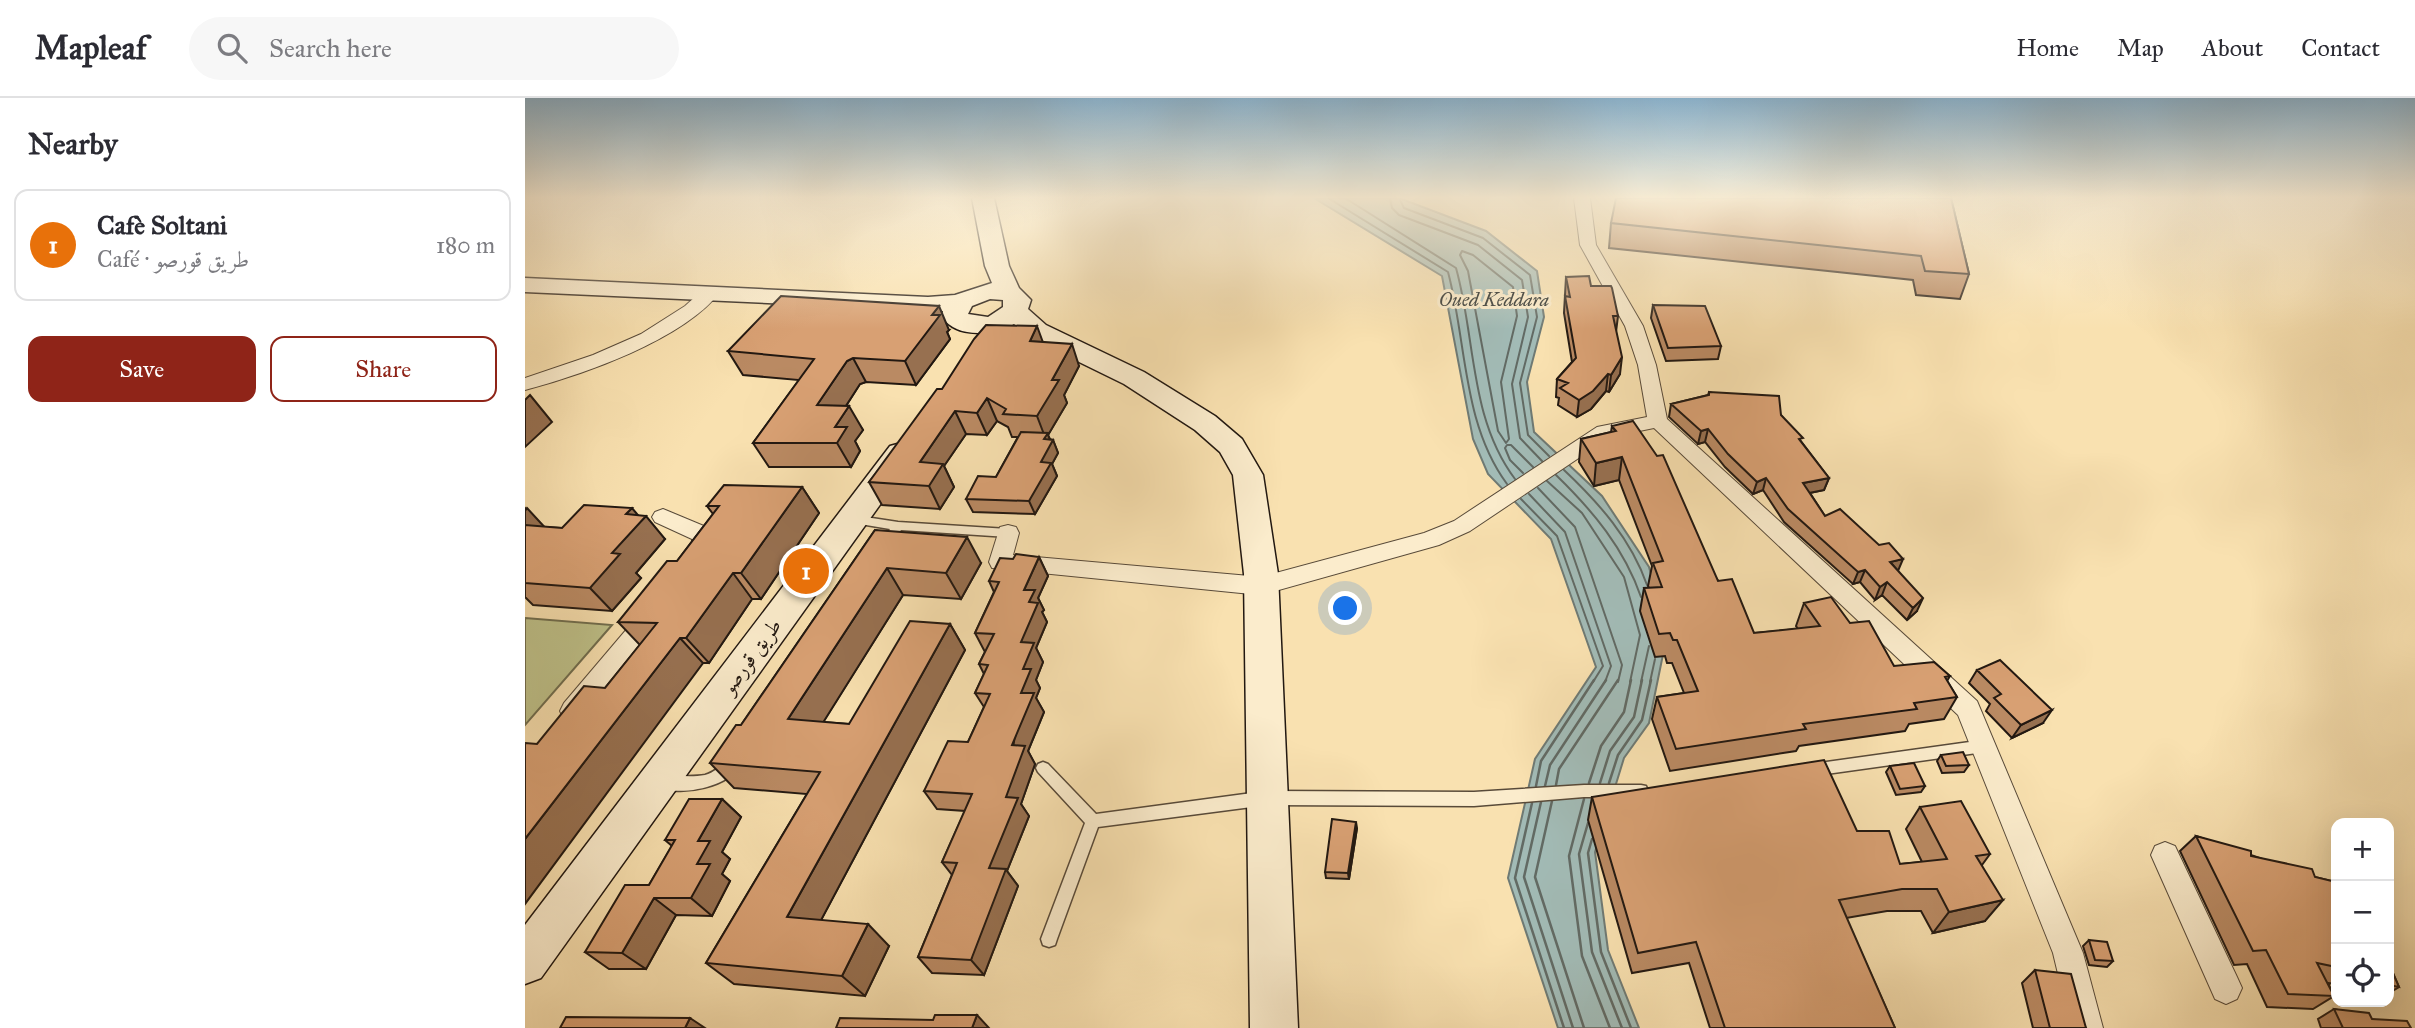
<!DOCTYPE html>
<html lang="en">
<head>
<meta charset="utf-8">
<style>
	body { margin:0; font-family:"IM FELL Great Primer",Amiri,serif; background:#f7f7f7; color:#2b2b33 }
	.controls { position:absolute; right:21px; bottom:21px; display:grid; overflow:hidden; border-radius:14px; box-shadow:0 7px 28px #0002 }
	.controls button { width:63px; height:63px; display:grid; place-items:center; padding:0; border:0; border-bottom:2px solid #e1e1e2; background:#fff; color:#2b2b33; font:35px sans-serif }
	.you { position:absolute; left:821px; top:511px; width:24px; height:24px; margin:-18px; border:5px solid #fff; border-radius:50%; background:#1a73e8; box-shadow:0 0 0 10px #1a73e833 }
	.badge { display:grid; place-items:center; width:46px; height:46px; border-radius:50%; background:#8f2418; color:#fff; font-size:23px; font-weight:700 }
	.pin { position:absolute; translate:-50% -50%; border:4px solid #fff; box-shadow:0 2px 7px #0006 }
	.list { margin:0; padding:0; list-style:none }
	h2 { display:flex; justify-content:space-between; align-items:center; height:91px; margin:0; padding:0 28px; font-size:30px }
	h2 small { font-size:23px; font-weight:400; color:#7c7c81 }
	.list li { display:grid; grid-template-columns:46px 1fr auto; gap:21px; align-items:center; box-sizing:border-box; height:112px; margin:0 14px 14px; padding:0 14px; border:2px solid #e1e1e2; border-radius:14px }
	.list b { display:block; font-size:26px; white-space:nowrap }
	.list p { margin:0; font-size:23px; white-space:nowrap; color:#7c7c81 }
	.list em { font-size:23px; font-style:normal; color:#7c7c81 }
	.actions { display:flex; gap:14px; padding:21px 28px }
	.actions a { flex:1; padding:16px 0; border:2px solid #8f2418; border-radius:14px; text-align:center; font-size:24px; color:#8f2418 }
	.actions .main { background:#8f2418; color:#fff }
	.icon { flex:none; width:38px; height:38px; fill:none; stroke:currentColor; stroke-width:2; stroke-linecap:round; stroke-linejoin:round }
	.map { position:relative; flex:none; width:1890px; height:930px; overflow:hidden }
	header { display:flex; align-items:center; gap:42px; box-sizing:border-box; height:98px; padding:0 35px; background:#fff; border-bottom:2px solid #e1e1e2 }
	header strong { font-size:33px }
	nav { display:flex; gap:38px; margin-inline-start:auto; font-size:24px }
	.search { width:490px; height:63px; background:#f7f7f7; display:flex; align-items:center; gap:18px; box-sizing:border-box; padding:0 24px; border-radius:38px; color:#7c7c81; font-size:26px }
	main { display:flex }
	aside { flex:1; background:#fff }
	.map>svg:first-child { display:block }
</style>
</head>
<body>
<header>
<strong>Mapleaf</strong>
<div class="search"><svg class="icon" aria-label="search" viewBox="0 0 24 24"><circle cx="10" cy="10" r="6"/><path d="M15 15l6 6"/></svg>Search here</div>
<nav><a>Home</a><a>Map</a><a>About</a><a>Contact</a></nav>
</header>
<main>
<aside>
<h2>Nearby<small></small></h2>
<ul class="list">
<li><span class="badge" style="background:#e8710a">1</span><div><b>Cafè Soltani</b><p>Café · طريق قورصو</p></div><em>180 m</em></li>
</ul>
<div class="actions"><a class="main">Save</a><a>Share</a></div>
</aside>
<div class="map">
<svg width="1890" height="930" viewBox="0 0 1890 930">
	<rect width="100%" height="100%" fill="#f9e1b0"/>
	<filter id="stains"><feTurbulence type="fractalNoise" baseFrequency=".00286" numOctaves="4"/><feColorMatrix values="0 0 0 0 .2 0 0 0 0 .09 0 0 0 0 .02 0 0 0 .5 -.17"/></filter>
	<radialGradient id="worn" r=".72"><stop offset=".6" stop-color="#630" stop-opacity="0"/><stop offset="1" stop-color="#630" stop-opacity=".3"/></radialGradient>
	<path fill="#bfc28a" stroke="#706d4e" stroke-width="2" d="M0,520L87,527L0,627Z"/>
	<path fill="#a2bbb6" stroke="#6f7a74" stroke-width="2" d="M789,100H874L961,133L1012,173L1019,219L1002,284L1009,334L1077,398L1124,469L1142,537L1124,625L1099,660L1070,754L1083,852L1114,930H1033L983,780L1010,661L1071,569L1026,441L963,376L948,341L917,178Z"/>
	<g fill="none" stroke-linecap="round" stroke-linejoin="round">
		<path stroke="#626a64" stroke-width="2" d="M803,100L923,174C942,245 937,325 982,386
			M820,100L931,170C951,241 944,320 990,381
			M865,100L867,110L874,117L953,147L997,182L1003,219L987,286L995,340L1017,363
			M874,100L879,110L958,140L1005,177L1012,219L995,285L1003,337L1024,358
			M937,153L948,157L988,189L992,218L976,284L984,341L981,345L973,333L943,173L935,157Z
			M1039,372C1074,405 1106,441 1122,487
			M998,375L985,362L980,350L982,347H986L1008,369
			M1031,377C1068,413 1099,450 1116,499
			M1022,383L1057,415L1099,479L1115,537L1105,584
			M1013,390L1050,429L1097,567L1093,584
			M1004,396L1040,434L1086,568L1080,584
			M996,401L1032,438L1078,568L1068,584
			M1116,584L1124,548
			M1125,584L1130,561"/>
		<path stroke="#626a64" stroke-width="2.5" d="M1064,685L1076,648L1099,614L1106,582
			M1075,685L1085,653L1109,619L1117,582
			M1084,685L1093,657L1117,622L1126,582
			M1031,687L1034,671L1093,582
			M1011,688L1016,663L1069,582
			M1020,688L1025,667L1081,582
			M1059,701L1044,758L1057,858L1085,930
			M1027,703L1010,779L1059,930
			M1016,704L999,779L1048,930
			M1007,705L990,780L1039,930
			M1063,725L1054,756L1067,854L1097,930
			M1067,741L1063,755L1076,854L1106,930"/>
		<g stroke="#584a39" stroke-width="3">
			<path id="lane" d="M327,417L373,424L483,431L489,435L483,439L376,432L364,449L360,450L354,446L365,431L323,424L321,421Z
				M1459,642L1464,644L1466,648L1464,652L1459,654L1287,678L1282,676L1280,672L1282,668L1287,666Z
				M209,660L214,662L216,666C204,689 158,698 135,690L133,685L135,680C149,676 165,680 180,677C192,674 198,664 209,660Z
				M518,664L523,666L571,716L742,693L949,694L1059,687H1116L1121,688L1123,693L1121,698L1116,699H1059L949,708L742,707L573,729L532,841L530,847L524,849L518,847L516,841L560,725L513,674L511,670L513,666Z"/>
		</g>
		<g stroke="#584a39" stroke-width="2">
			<path id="street" d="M1049,100H1065L1071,147L1118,228L1131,267L1142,321L1452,603L1558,855L1578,930H1546L1528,855L1433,617L1129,330L1085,339L945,433L914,447L736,497L467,470L464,464L475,429L483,427L491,429L494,435L488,457L736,479L899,435L929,423L1072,329L1122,319L1113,267L1100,228L1055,147Z
				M186,189L195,194C158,242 57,277 0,292V280L68,257L116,236L160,208L180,190Z
				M138,411L186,431C194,445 187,455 179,467L171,469L163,467L160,461L167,450V441L130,424L127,419L130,414Z
				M126,509L134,512L138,518L134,524L57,621L48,624L39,621L35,613L39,605L118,512Z
				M1640,744L1650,748L1712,879L1717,890L1712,901L1701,906L1690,901L1626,757L1630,748Z"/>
		</g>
		<g stroke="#221811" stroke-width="3">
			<path id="secondary" d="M447,100H469L484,168L494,190L506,202L503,211L521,227L619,274L690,318L717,341L738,377L753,476L773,930H725L719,476L708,377L695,354L670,332L599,286L503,239L489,226C468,237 432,241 417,219L418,213L0,194V180L403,199L430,197L467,185L460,168ZM465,201L478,202V209L463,219L443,216L447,208Z
				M376,345L387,348L391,355L387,362L16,880L0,886V827L365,348Z"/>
		</g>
		<use href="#lane" fill="#fbeccc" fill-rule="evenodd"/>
		<use href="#street" fill="#fbeccc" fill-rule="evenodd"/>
		<use href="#secondary" fill="#fbeccc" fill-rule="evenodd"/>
	</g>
	<path fill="#ba8a63" stroke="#221811" stroke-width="2" d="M1426,100L1444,176L1435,201L1391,197L1388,182L1084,150L1086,125Z
		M1041,179L1066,188L1093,218L1091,234L1095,276L1084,294L1081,293L1066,311L1052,319L1033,307L1034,300L1031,299L1032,281L1047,264L1039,215Z
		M1128,207L1196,248L1193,261L1141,263L1126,220Z
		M424,232L422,234L425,241L391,287L341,284L335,286L321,308L338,332L330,343L335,353L326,369H244L228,345L274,282L218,277L203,253Z
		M518,244L554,268L539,297L542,305L523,337L525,341L528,342L533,355L527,366L532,378L510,416L448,414L441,401L471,379L493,339H487L483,329L472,323L462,337L441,336L419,368L429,389L415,411L357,407L344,384L417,291Z
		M1184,294L1256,317L1304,380L1299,392L1285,395L1300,418L1373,473L1392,513L1382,522L1357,497L1350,502L1335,484L1328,486L1259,424L1238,392L1228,396L1200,369L1180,344L1173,346L1144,319L1146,306L1183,297Z
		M1087,328L1229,535L1273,531L1271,528L1279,505L1325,525L1369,568L1425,578L1422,583L1432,599L1419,621L1384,626L1380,633L1274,648L1271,653L1145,673L1127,621L1132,599L1159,595L1147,565H1142L1140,558L1130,559L1115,513L1119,490H1124L1123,488L1127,468L1094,382L1069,388L1054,364L1056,341L1086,334Z
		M277,389L294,415L236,501H227L184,565H178L12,646L80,590L115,547L93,524L152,463L188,416L182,408Z
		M0,410L19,429L37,430L112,417L140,441L111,475L116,480L87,513L8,507L0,499Z
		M350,432L456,465L436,501L378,497L298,624L324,626L425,526L440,552L296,822L364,848L340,898L209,886L181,865L282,696L209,690L185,665L216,627Z
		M514,459L523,478L513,500L519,512L517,514L522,524L511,550L518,564L511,582L515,590L511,600L519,614L503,653L510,666L496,706L504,718L482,773L493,788L459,877L407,875L393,859L427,777L417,764L440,713L412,711L399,693L443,644L459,609L450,595L459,576L454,566L460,554L450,535L469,494L464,483L488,461Z
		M1452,572L1518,625L1487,640L1461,613L1465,606L1444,585Z
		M1416,657L1444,667L1439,674L1417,675L1412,663Z
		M1365,668L1400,688L1396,694L1371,697L1361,674Z
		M1067,699L1332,733L1375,766L1397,764L1381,731L1395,709L1465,756L1457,767L1460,823L1408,835L1396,813H1362L1321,820L1370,930H1185L1164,865L1107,875L1063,722Z
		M197,701L216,719L197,754L205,761L197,776L205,783L187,818L151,817L121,871H84L60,854L124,787L147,748L140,742Z
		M832,730L824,781L801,780L800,774Z
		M1671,738L1790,779L1811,784V886L1803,885L1809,898L1788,911L1742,909L1722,866L1709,867L1655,753Z
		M1564,842L1588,863L1582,869L1564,867L1558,848Z
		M1864,866L1874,889L1864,895Z
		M1510,872L1561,930H1508L1497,885Z
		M1809,911L1847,921L1886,930H1796L1793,921Z"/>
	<path fill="#977050" stroke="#221811" stroke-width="2" d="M414,208L424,232L422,234L425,241L391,287L380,263L407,217Z
		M512,228L520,250L505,243Z
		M547,246L554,268L539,297L542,305L523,337L526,345L528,342L533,355L527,366L532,378L510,416L504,403L516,364L520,339L512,318L527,282Z
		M1097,259L1095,276L1084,294L1086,277Z
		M328,260L341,284L335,286L306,331L292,307L322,263Z
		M1083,276L1081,293L1066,311L1052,319L1054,302Z
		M5,297L27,324L0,349V302Z
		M462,300L472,323L462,337L452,315Z
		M324,308L338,332L330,343L335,353L326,369L312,345L310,329Z
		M430,313L441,336L419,368L429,389L415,411L404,388L395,364Z
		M1183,331L1180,344L1173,346L1176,333Z
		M1097,359L1094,382L1069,388L1071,365Z
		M1241,380L1238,392L1228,396L1232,384Z
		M1304,380L1299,392L1274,397L1278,385Z
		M277,389L294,415L236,501L216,475Z
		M2,410L24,434L0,439V413Z
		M107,410L117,422L121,418L140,441L111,475L116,480L87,513L65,490L87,455L101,416Z
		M442,439L456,465L436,501L421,475Z
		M514,459L523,478L513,500L519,512L517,514L522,524L511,550L518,564L511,582L515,590L511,600L519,614L503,653L510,666L496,706L504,718L482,773L493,788L459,877L446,862L464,770L481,699L496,595L498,571L496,544L499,492Z
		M1378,461L1373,473L1365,464Z
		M362,470L378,497L284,647L263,621Z
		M1340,472L1335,484L1328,486L1333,474Z
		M208,475L227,501L184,565L161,540Z
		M1362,484L1357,497L1350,502L1355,489Z
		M1398,500L1392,513L1382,522L1388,510Z
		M425,526L440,552L286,841L262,819Z
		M155,540L178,565L0,806V741Z
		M1527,612L1518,625L1487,640L1496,627Z
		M197,701L216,719L197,754L205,761L197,776L205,783L187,818L166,800L172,766L173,743Z
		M831,724L832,730L824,781L823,775Z
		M129,800L151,817L121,871L97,855Z
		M1478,802L1460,823L1408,835L1424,814Z
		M343,826L364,848L340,898L317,878Z
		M452,917L464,930H447Z
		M165,920L180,930H160Z"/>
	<path fill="#d8a073" stroke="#221811" stroke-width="2" d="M1091,100H1426L1444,176L1400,173L1396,158L1086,125Z
		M1064,178L1066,188H1086L1087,190L1093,218H1088L1097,259L1086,277L1083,276L1068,293L1054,302L1035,290L1043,285L1032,281L1051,260L1040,198L1045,199L1041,179Z
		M256,198L414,208L407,217H415L380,263L328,260L322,263L292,307L324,308L310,329H322L312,345H228L289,261L203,253Z
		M1128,207L1180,208L1196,248L1143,250Z
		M461,227L512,228L505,243L547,246L527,282H534L512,318L478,316L481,311L462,300L452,315L430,313L395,364L418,366L404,388L344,384L412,291H417L449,241Z
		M1184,294L1254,298L1256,317L1278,340L1274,341L1304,380L1278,385L1300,418L1315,411L1354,447L1364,445L1378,461L1365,464L1398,500L1388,510L1362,484L1355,489L1340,472L1333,474L1263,411L1241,380L1232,384L1203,356L1183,331L1176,333L1146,306L1184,297Z
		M1108,323L1132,358L1138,357L1193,483L1207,481L1229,535L1295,528L1279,505L1306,499L1325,525L1344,523L1369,568L1409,564L1425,578L1420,579L1432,599L1389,605L1392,611L1278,626L1281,631L1151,651L1132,599L1173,593L1152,542H1148L1145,535L1134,536L1119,490L1137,489L1128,465L1138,463L1097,359L1071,365L1056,341L1091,333L1087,328Z
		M496,334L523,335L519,341L528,342L516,364L526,365L504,403L441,401L453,378L471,379Z
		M199,387L277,389L216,475H208L161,540H155L0,741V645L12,646L59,588L80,590L132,525L93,524L142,463H152L194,408H182Z
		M59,407L107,410L101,416L121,418L87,455L95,456L65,490L0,485V427L37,430Z
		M350,432L442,439L421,475L362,470L263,621L324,626L385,523L425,526L262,819L343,826L317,878L181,865L295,674L185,665L211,627H216Z
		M491,456L514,459L499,492H510L504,504L513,505L496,544L509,545L498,571H506L496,595H509L487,647L500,648L481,699L493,700L464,770L481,771L446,862L393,859L432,765L417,764L447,696L399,693L423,643L443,644L465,596L450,595L463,567L454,566L469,536L450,535L474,484L464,483L475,460L488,461Z
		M1475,562L1527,612L1496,627L1469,600L1476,596L1452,572Z
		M1438,654L1444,667L1421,668L1416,657Z
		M1299,662L1332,733H1364L1375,766L1422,761L1395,709L1436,703L1465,756L1451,758L1478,802L1424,814L1412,791H1377L1314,802L1370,930H1200L1171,844L1113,855L1067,699Z
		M1389,665L1400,688L1375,691L1365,668Z
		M164,701H197L173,743H185L172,766H185L166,800H129L97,855L60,854L100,787H124L150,742H140Z
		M807,721L831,724L823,775L800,774Z
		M1671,738L1726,753V758L1787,771L1790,779L1811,784V869L1792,865L1809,898L1763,896L1741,852L1728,853Z
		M1564,842L1582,844L1588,863L1570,862Z
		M1864,866L1874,889L1864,887Z
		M1510,872L1546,876L1561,930H1525Z
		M1809,911L1844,915L1847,921L1882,923L1886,930H1818Z
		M410,917H452L447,930H311L315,920L408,922Z
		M41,919L165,920L160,930H35Z"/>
	<linearGradient id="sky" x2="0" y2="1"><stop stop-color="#8cb7d4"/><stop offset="0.43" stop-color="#fcf2db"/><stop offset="1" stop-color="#fcf2db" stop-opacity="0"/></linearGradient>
	<rect width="1890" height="231" fill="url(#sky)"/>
	<g text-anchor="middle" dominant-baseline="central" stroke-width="6" stroke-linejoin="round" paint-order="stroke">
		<g font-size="19" font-style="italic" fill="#4f514b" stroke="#fbeccc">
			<text x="969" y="201">Oued Keddara</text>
		</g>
		<g font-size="21" fill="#221811" stroke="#fbeccc">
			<text transform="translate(226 558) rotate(-54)">طريق قورصو</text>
		</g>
	</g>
	<rect width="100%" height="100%" filter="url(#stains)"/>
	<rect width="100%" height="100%" fill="url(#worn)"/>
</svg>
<div class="controls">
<button>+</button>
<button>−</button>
<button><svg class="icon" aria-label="locate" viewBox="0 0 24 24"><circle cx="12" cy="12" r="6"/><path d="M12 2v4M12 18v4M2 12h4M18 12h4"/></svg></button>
</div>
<div class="you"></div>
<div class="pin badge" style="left:281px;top:473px;background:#e8710a">1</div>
</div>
</main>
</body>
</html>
